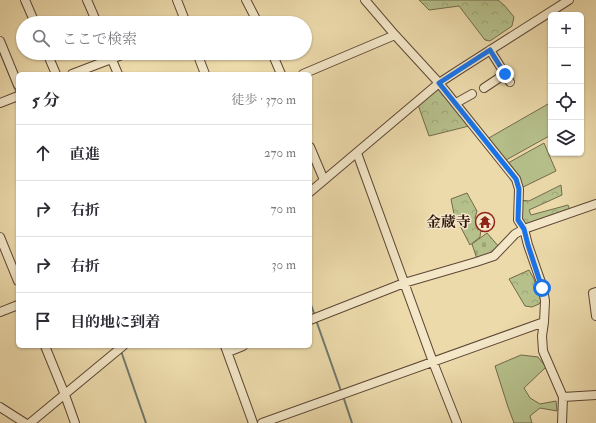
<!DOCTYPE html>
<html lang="ja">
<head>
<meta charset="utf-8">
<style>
	body { margin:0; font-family:"IM FELL Double Pica","Noto Serif JP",serif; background:#f2f2f3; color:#2b2b33 }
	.controls { position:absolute; right:12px; top:12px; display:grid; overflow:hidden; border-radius:6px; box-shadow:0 1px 3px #0004 }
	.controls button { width:36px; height:36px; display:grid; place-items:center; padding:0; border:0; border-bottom:1px solid #e1e1e2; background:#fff; color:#2b2b33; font:20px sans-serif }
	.stop { position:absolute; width:12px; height:12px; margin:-9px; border:3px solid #1a73e8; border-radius:50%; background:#fff }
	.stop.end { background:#1a73e8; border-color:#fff; box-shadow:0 1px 4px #0008 }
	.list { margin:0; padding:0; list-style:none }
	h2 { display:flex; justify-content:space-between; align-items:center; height:52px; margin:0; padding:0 16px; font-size:17px }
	h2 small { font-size:13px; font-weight:400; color:#7c7c81 }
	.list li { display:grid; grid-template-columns:26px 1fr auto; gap:12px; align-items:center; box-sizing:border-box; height:56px; padding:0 16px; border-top:1px solid #e1e1e2 }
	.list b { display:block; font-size:15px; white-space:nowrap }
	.list em { font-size:13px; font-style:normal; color:#7c7c81 }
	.icon { flex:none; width:22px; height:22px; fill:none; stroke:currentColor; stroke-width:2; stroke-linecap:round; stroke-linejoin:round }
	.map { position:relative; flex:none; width:596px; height:423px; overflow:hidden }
	.search { position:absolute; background:#fff; box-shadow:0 1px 3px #0004; left:16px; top:16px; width:296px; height:44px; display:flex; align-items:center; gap:10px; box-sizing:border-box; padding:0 14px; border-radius:22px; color:#7c7c81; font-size:15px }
	.panel { position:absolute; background:#fff; box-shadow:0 1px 3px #0004; left:16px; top:72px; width:296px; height:276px; border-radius:6px }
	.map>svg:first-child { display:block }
</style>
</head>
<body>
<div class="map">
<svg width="596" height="423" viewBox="0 0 596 423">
	<defs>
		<pattern id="forest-crowns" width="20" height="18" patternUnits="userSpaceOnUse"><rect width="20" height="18" fill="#b6c08b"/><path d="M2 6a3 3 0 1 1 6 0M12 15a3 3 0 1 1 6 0" fill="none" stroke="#9da477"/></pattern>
		<pattern id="cemetery-stones" width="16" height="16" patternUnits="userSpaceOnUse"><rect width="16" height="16" fill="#b6c08b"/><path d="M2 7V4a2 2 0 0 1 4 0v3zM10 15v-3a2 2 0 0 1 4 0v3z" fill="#9da477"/></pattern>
	</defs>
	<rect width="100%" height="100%" fill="#ecdaab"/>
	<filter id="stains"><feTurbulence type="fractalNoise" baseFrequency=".005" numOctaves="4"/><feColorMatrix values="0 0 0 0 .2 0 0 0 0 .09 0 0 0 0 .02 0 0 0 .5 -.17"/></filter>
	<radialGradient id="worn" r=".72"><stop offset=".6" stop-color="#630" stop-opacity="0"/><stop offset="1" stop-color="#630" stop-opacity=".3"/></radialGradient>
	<path fill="#b6c08b" stroke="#726b4c" d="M548,104L551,109V135L506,160L487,139Z
		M544,143L556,171L519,189L508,163Z
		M521,355L538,357L546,367L524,388L530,398L540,404L556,401L557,411L540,408L530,416L532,423H514L508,407L495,366Z"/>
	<path fill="url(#forest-crowns)" stroke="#726b4c" d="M419,0H498L505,6L514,17L512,26L490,41L485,40L459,6L429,10Z
		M439,83L473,125L429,136L417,102Z
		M561,185L562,195L529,210L531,215L568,205L570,210L525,227L518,220L519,200L529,201Z
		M467,193L477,211L475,218L481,229L480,237L470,245L454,214L451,199Z
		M529,270L534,279L541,301L539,304L532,307L525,306L509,279Z"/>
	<path fill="url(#cemetery-stones)" stroke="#726b4c" d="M487,233L500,248L478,262L472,244Z"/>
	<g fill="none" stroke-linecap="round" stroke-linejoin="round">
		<path stroke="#6f796c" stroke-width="2" d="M0,52L17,93
			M310,302L315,316
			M316,320L341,391
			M121,351L146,423
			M343,396L352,423"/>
		<g stroke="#5e4735" stroke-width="10">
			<path id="minor" d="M25,0L35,23
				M87,0L97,23
				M177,0L186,23
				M246,0L258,23
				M365,0L395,35L439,83L516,179L519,189L518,220L524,229L528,245L543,288L545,301L544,322L542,336L543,351L563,397L562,423
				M0,41L18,85
				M490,50L510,82
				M47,53L56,74
				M109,53L118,74
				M197,53L205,74
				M272,53L281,74
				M72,74L127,53
				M303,74L395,35
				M484,88L505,74
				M0,103L18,96
				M456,103L472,94
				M310,147L324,180
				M357,153L433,362L457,423
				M310,192L439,83L459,70L569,0
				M0,237L18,281
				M596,292L593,293L596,316
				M0,312L18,305
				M310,320L404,283L476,262L494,256L515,234L524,229L596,204
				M45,346L65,395L75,423
				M225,346L253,423
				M228,352L243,346
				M563,397L596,395
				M0,407L25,423
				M30,423L123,346
				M262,423L544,322"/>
		</g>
		<use href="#minor" stroke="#f3e7c8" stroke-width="8"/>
	</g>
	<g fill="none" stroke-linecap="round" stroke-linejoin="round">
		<path stroke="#1a73e8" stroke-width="5" d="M505,74L490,50L439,83L516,179L519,189L518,220L524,229L528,245L542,288"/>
	</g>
	<defs>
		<g id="temple-ring" transform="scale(1)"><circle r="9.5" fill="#f3e7c8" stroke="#8f2418" stroke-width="1.5"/><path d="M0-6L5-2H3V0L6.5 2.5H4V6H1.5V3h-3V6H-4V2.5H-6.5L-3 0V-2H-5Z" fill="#8f2418"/></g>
	</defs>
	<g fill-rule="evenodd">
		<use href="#temple-ring" x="485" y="222"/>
	</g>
	<g text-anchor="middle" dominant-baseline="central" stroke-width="3" stroke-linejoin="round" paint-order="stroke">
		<g font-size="15" font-weight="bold" fill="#2f160e" stroke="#f3e7c8" text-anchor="end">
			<text x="471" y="222">金蔵寺</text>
		</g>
	</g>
	<rect width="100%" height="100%" filter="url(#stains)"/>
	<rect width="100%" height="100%" fill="url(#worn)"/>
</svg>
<div class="controls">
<button>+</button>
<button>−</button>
<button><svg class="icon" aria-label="locate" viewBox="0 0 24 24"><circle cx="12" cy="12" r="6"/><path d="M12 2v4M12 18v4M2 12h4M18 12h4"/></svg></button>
<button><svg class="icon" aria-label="layers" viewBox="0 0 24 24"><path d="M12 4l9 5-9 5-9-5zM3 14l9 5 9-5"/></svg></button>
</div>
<div class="stop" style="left:542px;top:288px"></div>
<div class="stop end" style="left:505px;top:74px"></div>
<div class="search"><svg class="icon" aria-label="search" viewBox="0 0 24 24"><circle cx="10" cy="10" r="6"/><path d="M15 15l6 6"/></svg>ここで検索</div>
<section class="panel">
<h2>5 分<small>徒歩 · 370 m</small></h2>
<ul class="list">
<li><svg class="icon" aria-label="ahead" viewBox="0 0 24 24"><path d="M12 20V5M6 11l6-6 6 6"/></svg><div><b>直進</b></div><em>270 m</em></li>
<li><svg class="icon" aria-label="right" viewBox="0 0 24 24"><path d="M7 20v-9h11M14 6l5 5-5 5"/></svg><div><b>右折</b></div><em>70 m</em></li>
<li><svg class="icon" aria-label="right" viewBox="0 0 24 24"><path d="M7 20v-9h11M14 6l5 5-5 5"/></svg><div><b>右折</b></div><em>30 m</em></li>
<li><svg class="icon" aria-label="arrive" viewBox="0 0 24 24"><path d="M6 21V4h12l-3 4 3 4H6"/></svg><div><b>目的地に到着</b></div></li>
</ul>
</section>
</div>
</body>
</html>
